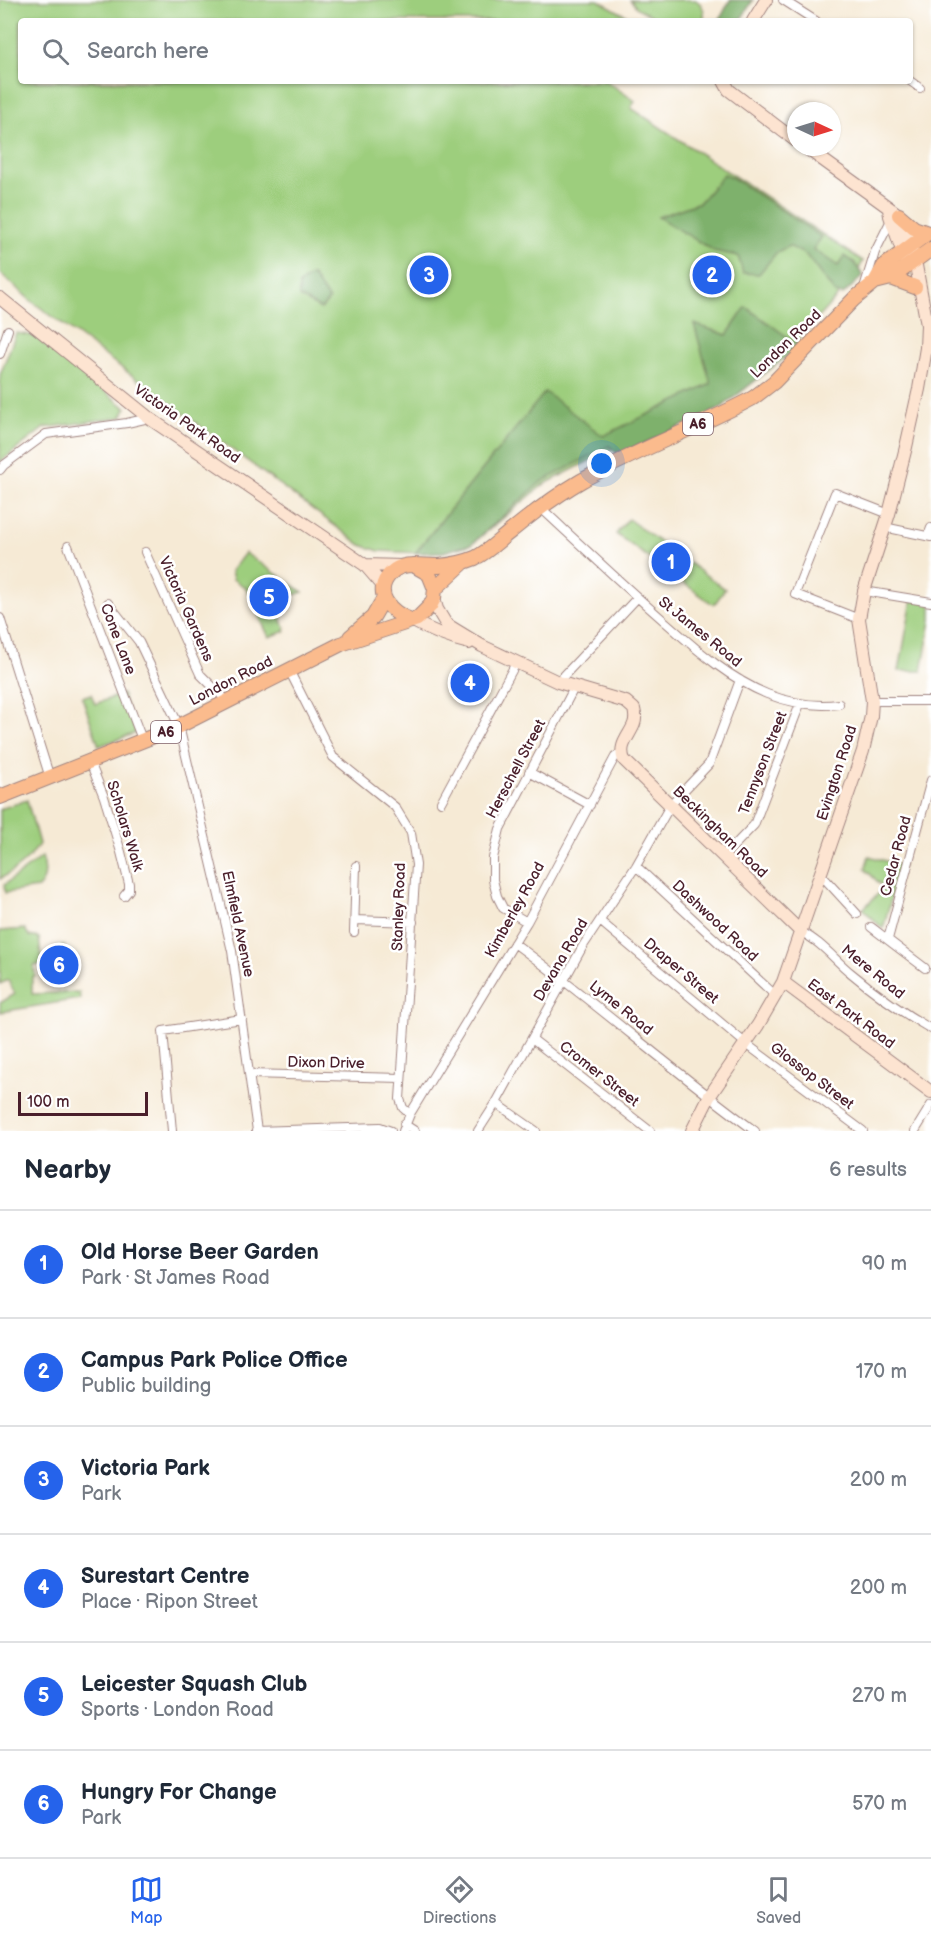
<!DOCTYPE html>
<html lang="en">
<head>
<meta charset="utf-8">
<style>
	body { margin:0; font-family:"Balsamiq Sans",sans-serif; background:#f6f6f7; color:#1f2937 }
	.compass { position:absolute; left:787px; top:102px; width:54px; height:54px; border-radius:50%; background:#fff; box-shadow:0 2px 4px #0004; rotate:94deg }
	.scale { position:absolute; left:18px; bottom:15px; width:130px; box-sizing:border-box; padding-left:6px; border:3px solid #4a1f2b; border-top:0; font-size:16px; line-height:21px; white-space:nowrap; color:#4a1f2b; -webkit-text-stroke:4px #fff; paint-order:stroke }
	.you { position:absolute; left:602px; top:464px; width:21px; height:21px; margin:-15px; border:4px solid #fff; border-radius:50%; background:#1a73e8; box-shadow:0 0 0 9px #1a73e833 }
	.badge { display:grid; place-items:center; width:39px; height:39px; border-radius:50%; background:#2563eb; color:#fff; font-size:20px; font-weight:700 }
	.pin { position:absolute; translate:-50% -50%; border:3px solid #fff; box-shadow:0 2px 6px #0006 }
	.list { margin:0; padding:0; list-style:none }
	h2 { display:flex; justify-content:space-between; align-items:center; height:78px; margin:0; padding:0 24px; font-size:26px }
	h2 small { font-size:20px; font-weight:400; color:#747a83 }
	.list li { display:grid; grid-template-columns:39px 1fr auto; gap:18px; align-items:center; box-sizing:border-box; height:108px; padding:0 24px; border-top:2px solid #e0e1e3 }
	.list b { display:block; font-size:22px; white-space:nowrap }
	.list p { margin:0; font-size:20px; white-space:nowrap; color:#747a83 }
	.list em { font-size:20px; font-style:normal; color:#747a83 }
	.icon { flex:none; width:33px; height:33px; fill:none; stroke:currentColor; stroke-width:2; stroke-linecap:round; stroke-linejoin:round }
	.map { position:relative; flex:none; width:931px; height:1131px; overflow:hidden }
	.search { position:absolute; background:#fff; box-shadow:0 2px 4px #0004; left:18px; right:18px; top:18px; height:66px; display:flex; align-items:center; gap:15px; box-sizing:border-box; padding:0 21px; border-radius:6px; color:#747a83; font-size:22px }
	.sheet { height:726px; background:#fff }
	nav { display:flex; justify-content:space-around; align-items:center; box-sizing:border-box; height:84px; border-top:2px solid #e0e1e3; background:#fff; font-size:16px; color:#747a83 }
	nav a { display:grid; justify-items:center; gap:3px }
	nav .on { color:#2563eb }
	.map>svg:first-child { display:block }
</style>
</head>
<body>
<div class="map">
<svg width="931" height="1131" viewBox="0 0 931 1131">
	<rect width="100%" height="100%" fill="#fff"/>
	<filter id="ink" filterUnits="userSpaceOnUse"><feTurbulence type="fractalNoise" baseFrequency=".0167" numOctaves="2"/><feDisplacementMap in="SourceGraphic" scale="12" xChannelSelector="R" yChannelSelector="G"/><feConvolveMatrix kernelMatrix="1 2 1 2 8 2 1 2 1" color-interpolation-filters="sRGB"/></filter>
	<filter id="wash" filterUnits="userSpaceOnUse"><feTurbulence type="fractalNoise" baseFrequency=".008" numOctaves="4" result="noise"/><feDisplacementMap in="SourceGraphic" scale="24" xChannelSelector="R" yChannelSelector="G"/><feGaussianBlur stdDeviation="1.35" result="paint"/><feColorMatrix in="noise" values="0 0 0 0 0 0 0 0 0 0 0 0 0 0 0 0 0 1.4 0 .05"/><feComposite in="paint" operator="in"/></filter>
	<g filter="url(#wash)">
		<rect width="100%" height="100%" fill="#f6ead5"/>
		<path fill="#9dce7d" stroke="#747654" stroke-width="1.5" d="M0,0H598L636,21H593L578,14L572,16L569,21H21V81H606L635,101L631,108L863,261L855,277L793,345L774,364L543,485L472,544L443,552L420,553L379,551L361,545L30,300L0,273Z
			M630,0H696C703,5 706,12 703,21H661L637,8Z
			M16,333L34,336L126,408L122,417L44,428L0,462V375Z
			M628,519L725,589L714,605L616,534Z
			M245,553L303,592L275,601L286,631L269,637L246,588L233,579L231,571Z
			M912,599L931,602V620L922,671H899Z
			M91,694L95,704L122,694L136,733L99,746L82,697Z
			M27,800L39,844C30,860 16,870 0,879V809Z
			M869,856L903,866L899,869L883,929L863,909L884,888L865,869Z
			M42,857C46,868 47,879 38,888L5,893L4,885Z
			M25,929L29,936L39,938L42,964L34,966L35,976L32,977V994L79,992L80,999L0,1012V1003L15,994L8,980L0,984V931Z
			M64,945L70,975L50,976L48,955L54,952L56,947Z"/>
		<path fill="#7eb16c" stroke="#64684c" stroke-width="1.5" d="M730,0H753L740,21H719Z
			M724,174L733,178L822,237L813,249L838,266L844,256L854,262L863,276L843,295L835,293L806,255L789,246L777,252L759,274L743,273L738,256L714,251L658,217L700,202Z
			M312,275L329,300L321,309L299,297V284Z
			M746,307L800,346L719,409L619,455L609,446L541,482L472,544L443,552L415,553L545,392L603,436L711,384L694,324L727,335Z"/>
	</g>
	<g filter="url(#ink)">
		<g fill="none" stroke-linecap="round" stroke-linejoin="round">
			<g stroke="#a08480" stroke-width="10">
				<path id="street" d="M783,0L816,21
					M910,81L920,88
					M863,291L875,252L891,220
					M0,354L8,330
					M0,470L4,465L46,434L127,423L149,418
					M541,508C584,548 626,588 670,626C699,652 731,679 767,694C790,703 815,707 839,704
					M884,527L931,537
					M928,536L931,528
					M68,546L143,742
					M145,552L200,674L227,701
					M864,591L931,602
					M108,603L139,642L179,726L232,951L257,1131
					M0,618L50,778
					M859,619L795,594L835,493L889,514
					M289,670L333,757L395,807L411,833L416,865L400,1099L403,1108L410,1114
					M558,682L637,598
					M872,701H931
					M90,762L104,797L121,852L129,884V890L124,896
					M529,772L590,805
					M441,802L516,663
					M724,856L754,825L800,704
					M636,866L776,996
					M818,876L824,878L857,914
					M355,920L413,922
					M600,921L745,1043L863,1131
					M527,922L503,908L497,896L493,880V858L500,829L574,688
					M871,927L925,968
					M354,932L356,866
					M801,932C820,941 835,960 851,973C876,994 903,1013 931,1029
					M888,939L931,780
					M514,943C596,1003 673,1071 755,1131
					M532,1039L650,1131
					M249,1074L401,1078
					M496,1103L536,1131
					M404,1124L415,1131
					M172,1131L163,1031L242,1019
					M256,1131L380,1127L391,1131
					M403,1131L410,1114L527,922L615,757L621,753
					M478,1131L496,1103L583,946L636,866L671,804L709,764L740,680
					M915,1131L931,1105"/>
			</g>
			<g stroke="#a08480" stroke-width="14">
				<path id="secondary" d="M753,21L766,0
					M724,81L729,90L796,141
					M889,209L890,216L905,259
					M0,298L149,418L365,565L384,587
					M365,565L403,566
					M434,598L437,609L446,624L482,646L558,682L626,702L634,709C635,713 636,719 634,724C629,737 618,745 624,760L801,932
					M411,620C429,630 448,638 469,643
					M783,982L931,1092
					M692,1131L709,1097L758,1025L783,982L863,751L871,716L872,701L859,619L864,591L889,514L906,447L919,389L926,348L927,325L915,260L908,236L899,215L805,147"/>
			</g>
			<g stroke="#a08480" stroke-width="16">
				<path id="primary" d="M899,215L914,228L928,233
					M891,278L915,287
					M875,282L884,266L928,233H931
					M435,589L463,563
					M411,620C391,613 371,593 391,573C404,560 424,567 439,566C451,565 463,563 475,558C488,552 499,540 511,531C533,513 557,495 581,481C636,450 697,428 753,398L774,382L854,299L875,282L891,278L931,249
					M350,637L373,617L384,598
					M0,797L179,726L341,644L417,619L430,606L434,598L435,589L429,574L415,566"/>
			</g>
			<use href="#street" stroke="#fff" stroke-width="8"/>
			<use href="#secondary" stroke="#fde4d1" stroke-width="12"/>
			<use href="#primary" stroke="#fbbb8d" stroke-width="14"/>
		</g>
	</g>
	<g text-anchor="middle" dominant-baseline="central" stroke-width="5" stroke-linejoin="round" paint-order="stroke">
		<g fill="#fff" stroke="#80626b" stroke-width="1.5">
			<rect x="683" y="413" width="30" height="22" rx="4.5"/>
			<rect x="151" y="721" width="30" height="22" rx="4.5"/>
		</g>
		<g font-size="14" font-weight="bold" fill="#4a1f2b">
			<text x="698" y="424">A6</text>
			<text x="166" y="732">A6</text>
		</g>
		<g font-size="15" fill="#4a1f2b" stroke="#fff">
			<text transform="translate(786 344) rotate(-44)">London Road</text>
			<text transform="translate(187 424) rotate(35)">Victoria Park Road</text>
			<text transform="translate(186 609) rotate(66)">Victoria Gardens</text>
			<text transform="translate(700 632) rotate(39)">St James Road</text>
			<text transform="translate(118 639) rotate(69)">Cone Lane</text>
			<text transform="translate(231 681) rotate(-27)">London Road</text>
			<text transform="translate(763 763) rotate(-69)">Tennyson Street</text>
			<text transform="translate(516 769) rotate(-62)">Herschell Street</text>
			<text transform="translate(837 773) rotate(-72)">Evington Road</text>
			<text transform="translate(125 826) rotate(73)">Scholars Walk</text>
			<text transform="translate(720 832) rotate(44)">Beckingham Road</text>
			<text transform="translate(896 856) rotate(-75)">Cedar Road</text>
			<text transform="translate(399 907) rotate(-88)">Stanley Road</text>
			<text transform="translate(515 910) rotate(-61)">Kimberley Road</text>
			<text transform="translate(715 921) rotate(43)">Dashwood Road</text>
			<text transform="translate(238 924) rotate(78)">Elmfield Avenue</text>
			<text transform="translate(561 960) rotate(-60)">Devana Road</text>
			<text transform="translate(681 971) rotate(40)">Draper Street</text>
			<text transform="translate(873 972) rotate(39)">Mere Road</text>
			<text transform="translate(621 1008) rotate(39)">Lyme Road</text>
			<text transform="translate(851 1014) rotate(37)">East Park Road</text>
			<text transform="translate(326 1063) rotate(1)">Dixon Drive</text>
			<text transform="translate(599 1074) rotate(38)">Cromer Street</text>
			<text transform="translate(812 1076) rotate(37)">Glossop Street</text>
		</g>
	</g>
</svg>
<svg class="compass" viewBox="-18 -18 36 36"><path d="M0-13l5 13h-10z" fill="#e53935"/><path d="M0 13l5-13h-10z" fill="#747a83"/></svg>
<div class="scale">100 m</div>
<div class="you"></div>
<div class="pin badge" style="left:671px;top:562px">1</div>
<div class="pin badge" style="left:712px;top:275px">2</div>
<div class="pin badge" style="left:429px;top:275px">3</div>
<div class="pin badge" style="left:470px;top:683px">4</div>
<div class="pin badge" style="left:269px;top:597px">5</div>
<div class="pin badge" style="left:59px;top:965px">6</div>
<div class="search"><svg class="icon" aria-label="search" viewBox="0 0 24 24"><circle cx="10" cy="10" r="6"/><path d="M15 15l6 6"/></svg>Search here</div>
</div>
<section class="sheet">
<h2>Nearby<small>6 results</small></h2>
<ul class="list">
<li><span class="badge">1</span><div><b>Old Horse Beer Garden</b><p>Park · St James Road</p></div><em>90 m</em></li>
<li><span class="badge">2</span><div><b>Campus Park Police Office</b><p>Public building</p></div><em>170 m</em></li>
<li><span class="badge">3</span><div><b>Victoria Park</b><p>Park</p></div><em>200 m</em></li>
<li><span class="badge">4</span><div><b>Surestart Centre</b><p>Place · Ripon Street</p></div><em>200 m</em></li>
<li><span class="badge">5</span><div><b>Leicester Squash Club</b><p>Sports · London Road</p></div><em>270 m</em></li>
<li><span class="badge">6</span><div><b>Hungry For Change</b><p>Park</p></div><em>570 m</em></li>
</ul>
</section>
<nav>
<a class="on"><svg class="icon" aria-label="map" viewBox="0 0 24 24"><path d="M3 6l6-2 6 2 6-2v14l-6 2-6-2-6 2zM9 4v14M15 6v14"/></svg>Map</a>
<a><svg class="icon" aria-label="directions" viewBox="0 0 24 24"><path d="M12 3l9 9-9 9-9-9zM9 14v-3h6M13 9l2 2-2 2"/></svg>Directions</a>
<a><svg class="icon" aria-label="saved" viewBox="0 0 24 24"><path d="M7 4h10v16l-5-4-5 4z"/></svg>Saved</a>
</nav>
</body>
</html>
